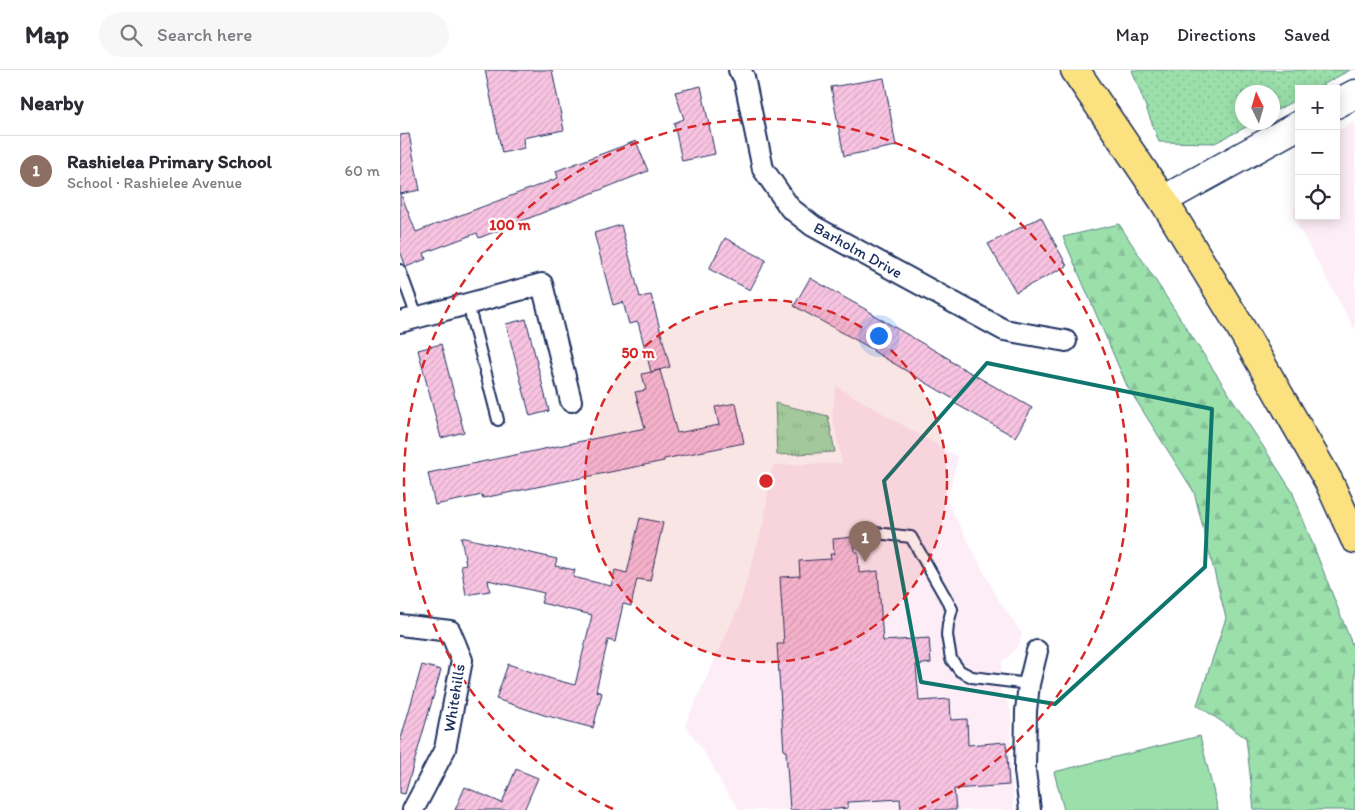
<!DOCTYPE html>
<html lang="en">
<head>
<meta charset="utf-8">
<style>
	body { margin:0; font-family:Itim,sans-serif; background:#f7f7f7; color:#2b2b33 }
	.controls { position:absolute; right:15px; top:15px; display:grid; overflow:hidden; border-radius:0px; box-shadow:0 2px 12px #0003 }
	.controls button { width:45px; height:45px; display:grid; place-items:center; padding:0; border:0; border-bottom:1px solid #e1e1e2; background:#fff; color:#2b2b33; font:25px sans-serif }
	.compass { position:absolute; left:835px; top:15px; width:45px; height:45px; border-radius:50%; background:#fff; box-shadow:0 2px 12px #0003; rotate:355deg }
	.you { position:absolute; left:478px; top:265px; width:18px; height:18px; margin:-12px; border:4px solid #fff; border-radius:50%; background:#1a73e8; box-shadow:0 0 0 8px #1a73e833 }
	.badge { display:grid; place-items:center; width:32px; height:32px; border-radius:50%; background:#1f6fb2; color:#fff; font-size:16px; font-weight:700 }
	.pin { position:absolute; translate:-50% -41px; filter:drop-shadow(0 1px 2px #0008) }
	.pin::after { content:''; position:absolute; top:26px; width:18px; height:15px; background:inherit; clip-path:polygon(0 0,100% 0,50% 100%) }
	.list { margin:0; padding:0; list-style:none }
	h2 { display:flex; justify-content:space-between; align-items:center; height:65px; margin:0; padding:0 20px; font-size:21px }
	h2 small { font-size:16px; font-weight:400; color:#7c7c81 }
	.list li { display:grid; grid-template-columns:32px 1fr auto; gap:15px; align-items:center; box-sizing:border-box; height:70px; padding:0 20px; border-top:1px solid #e1e1e2 }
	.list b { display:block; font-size:19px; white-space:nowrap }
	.list p { margin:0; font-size:16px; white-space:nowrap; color:#7c7c81 }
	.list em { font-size:16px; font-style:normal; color:#7c7c81 }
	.icon { flex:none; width:28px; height:28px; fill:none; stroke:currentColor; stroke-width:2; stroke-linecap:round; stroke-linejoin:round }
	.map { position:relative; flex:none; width:955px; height:740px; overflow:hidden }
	header { display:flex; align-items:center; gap:30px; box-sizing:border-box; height:70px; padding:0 25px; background:#fff; border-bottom:1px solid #e1e1e2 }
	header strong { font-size:24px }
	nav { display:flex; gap:28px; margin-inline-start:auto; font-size:18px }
	.search { width:350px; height:45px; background:#f7f7f7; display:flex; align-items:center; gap:12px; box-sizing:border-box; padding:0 18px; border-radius:28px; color:#7c7c81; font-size:19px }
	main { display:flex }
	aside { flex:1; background:#fff }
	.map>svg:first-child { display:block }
</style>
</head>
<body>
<header>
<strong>Map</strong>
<div class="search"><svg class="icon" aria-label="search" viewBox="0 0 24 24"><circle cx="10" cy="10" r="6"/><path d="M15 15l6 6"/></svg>Search here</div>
<nav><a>Map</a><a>Directions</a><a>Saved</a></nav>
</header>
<main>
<aside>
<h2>Nearby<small></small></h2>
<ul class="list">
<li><span class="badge" style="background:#8d6e63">1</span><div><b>Rashielea Primary School</b><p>School · Rashielee Avenue</p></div><em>60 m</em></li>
</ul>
</aside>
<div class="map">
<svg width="955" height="740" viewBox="0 0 955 740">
	<defs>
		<pattern id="grass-dots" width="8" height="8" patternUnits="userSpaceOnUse" patternTransform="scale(1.25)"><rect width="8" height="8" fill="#9bdfab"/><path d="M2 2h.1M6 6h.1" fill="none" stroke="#85c096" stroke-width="1.8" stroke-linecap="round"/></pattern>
		<pattern id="forest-firs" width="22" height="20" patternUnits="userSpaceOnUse" patternTransform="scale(1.25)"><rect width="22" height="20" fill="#9bdfab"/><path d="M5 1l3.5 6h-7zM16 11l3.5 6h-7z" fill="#85c096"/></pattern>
		<pattern id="park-tufts" width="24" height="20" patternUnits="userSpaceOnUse" patternTransform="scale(1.25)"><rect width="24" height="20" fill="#9bdfab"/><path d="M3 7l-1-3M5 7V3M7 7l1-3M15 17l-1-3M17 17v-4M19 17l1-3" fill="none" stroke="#85c096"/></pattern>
		<pattern id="building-hatch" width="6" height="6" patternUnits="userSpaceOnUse" patternTransform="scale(1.25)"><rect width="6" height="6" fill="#f9c4e1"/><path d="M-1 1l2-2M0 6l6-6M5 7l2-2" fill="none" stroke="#d5a9c3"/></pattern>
	</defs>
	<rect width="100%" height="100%" fill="#fff"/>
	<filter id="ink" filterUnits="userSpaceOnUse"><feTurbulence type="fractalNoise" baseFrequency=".02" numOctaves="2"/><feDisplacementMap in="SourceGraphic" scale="10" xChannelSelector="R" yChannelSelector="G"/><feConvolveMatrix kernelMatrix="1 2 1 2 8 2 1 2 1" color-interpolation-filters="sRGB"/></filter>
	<g filter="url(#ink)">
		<path fill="#fdedf6" d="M955,51V260L893,147L899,119V146H936V61Z
			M436,316L558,387L547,431L599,531L622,564L619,574L612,583L607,588L602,590L600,622L607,631L611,642L610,689L614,740H340L325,720L309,690L285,655L339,536L364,452L371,400L374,395L442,393L432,345Z"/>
		<path fill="url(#grass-dots)" stroke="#5b8784" d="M732,0H950L915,19H899V28L873,42L872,22H842V52L854,53L815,73L759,72Z"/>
		<path fill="url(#forest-firs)" stroke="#5b8784" d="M719,154L892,421L955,582V740H854L846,668L797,635L826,548L794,422L727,316L663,167Z"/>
		<path fill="url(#park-tufts)" stroke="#5b8784" d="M375,333L428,346L435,382L377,385Z"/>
		<path fill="#9bdfab" stroke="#5b8784" d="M800,666L818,740H664L654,702Z"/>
		<path fill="url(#building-hatch)" stroke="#1b2f5e" d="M85,0H152L164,60L123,68L124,78L102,83Z
			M484,8L496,76L444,86L431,17Z
			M301,16L315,84L282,91L274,53L284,49L275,22Z
			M9,64L20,120L0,124V65Z
			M236,71L248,101L79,168L77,163L24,183L26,189L6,197L0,181V124H1L16,162L158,108L156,101Z
			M641,147L667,196L616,222L588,174Z
			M221,155L240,227L251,225L270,297L251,302L238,252L229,254L223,232L213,235L194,163Z
			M325,168L366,190L350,220L309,199Z
			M410,208L472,243V244L551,290L550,291L632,338L615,367L554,333L555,330L473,281L474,280L394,236Z
			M126,249L149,341L130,346L106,254Z
			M41,274L64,362L41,368L18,280Z
			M260,300L277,363L319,355L315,337L336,333L344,373L264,389V391L83,428L82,425L35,435L28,403L245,358L235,322L246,320L242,304Z
			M240,448L263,453L250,511L237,509L231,536L223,534L215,572L208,570L196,621L202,623L193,658L144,645L96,629L108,594L152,609L175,615L192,545L141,533L144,523L88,510L90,521L66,525L61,495L66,494L61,467L157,489L155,496L175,500L173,507L211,516L215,500L227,503Z
			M454,467L455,482H458L459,503L478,501L483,571L529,568L531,593L516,595L519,631L550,629L551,650L567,649L568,675L606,672L609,715L554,719L556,740H501L500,729L448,732V738L426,740H390L386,681H384L377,574H384L380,507L400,506L399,491L431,489L430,484H434L433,469Z
			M22,595L41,600L5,724L0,723V672Z
			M116,699L138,708L124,740H55L65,717L102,733Z"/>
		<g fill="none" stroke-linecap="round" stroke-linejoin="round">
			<g stroke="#1b2f5e" stroke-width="14">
				<path id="lane" d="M0,200L17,247
					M68,234L98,350
					M476,463L511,467L552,539L548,554L547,565L551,589L560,601L572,607L629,614"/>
			</g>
			<g stroke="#1b2f5e" stroke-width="24">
				<path id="street" d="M339,0L344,7L363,99L390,138L413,156L604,260L666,271
					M0,252L142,214L171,331
					M0,555L50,561L62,590L45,679L13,740
					M630,740L625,701L626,641L629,614L637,581"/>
			</g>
			<g stroke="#1b2f5e" stroke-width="31">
				<path id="secondary" d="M936,34L955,24
					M763,130L899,55"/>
			</g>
			<g stroke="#1b2f5e" stroke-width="31">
				<path id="primary" d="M675,0L763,130L838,253L929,412L955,469"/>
			</g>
			<use href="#lane" stroke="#fff" stroke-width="10"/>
			<use href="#street" stroke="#fff" stroke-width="20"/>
			<use href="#secondary" stroke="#fff" stroke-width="28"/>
			<use href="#primary" stroke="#fbe180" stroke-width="28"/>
		</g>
	</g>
	<path fill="none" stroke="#0f766e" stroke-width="4" stroke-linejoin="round" d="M587,293L812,339L805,497L655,634L521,612L484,411Z"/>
	<circle cx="366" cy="411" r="181" fill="#d62828" fill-opacity=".12"/>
	<g fill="none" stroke="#d62828" stroke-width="2.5" stroke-dasharray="9 6">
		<circle cx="366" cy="411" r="181"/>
		<path d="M213 739A362 362 0 1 1 519 739"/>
	</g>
	<g text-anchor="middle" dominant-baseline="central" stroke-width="4.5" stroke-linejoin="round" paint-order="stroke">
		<g font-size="16" fill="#1b2f5e" stroke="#fff">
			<text transform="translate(458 180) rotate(29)">Barholm Drive</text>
			<text transform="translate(54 628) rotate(-81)">Whitehills</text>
		</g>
	</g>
	<circle cx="366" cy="411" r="8" fill="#d62828" stroke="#fff" stroke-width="2.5"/>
	<g font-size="15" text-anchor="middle" font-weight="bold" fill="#d62828" stroke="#fff" stroke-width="4.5" stroke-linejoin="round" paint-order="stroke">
		<text x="110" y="160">100 m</text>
		<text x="238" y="288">50 m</text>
	</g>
</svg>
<div class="controls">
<button>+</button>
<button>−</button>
<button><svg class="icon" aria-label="locate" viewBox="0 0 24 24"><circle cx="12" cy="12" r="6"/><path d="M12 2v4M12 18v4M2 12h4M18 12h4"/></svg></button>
</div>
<svg class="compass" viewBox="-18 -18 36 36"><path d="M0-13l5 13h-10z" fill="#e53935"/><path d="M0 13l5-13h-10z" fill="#7c7c81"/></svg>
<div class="you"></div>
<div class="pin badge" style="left:465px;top:492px;background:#8d6e63">1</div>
</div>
</main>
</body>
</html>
